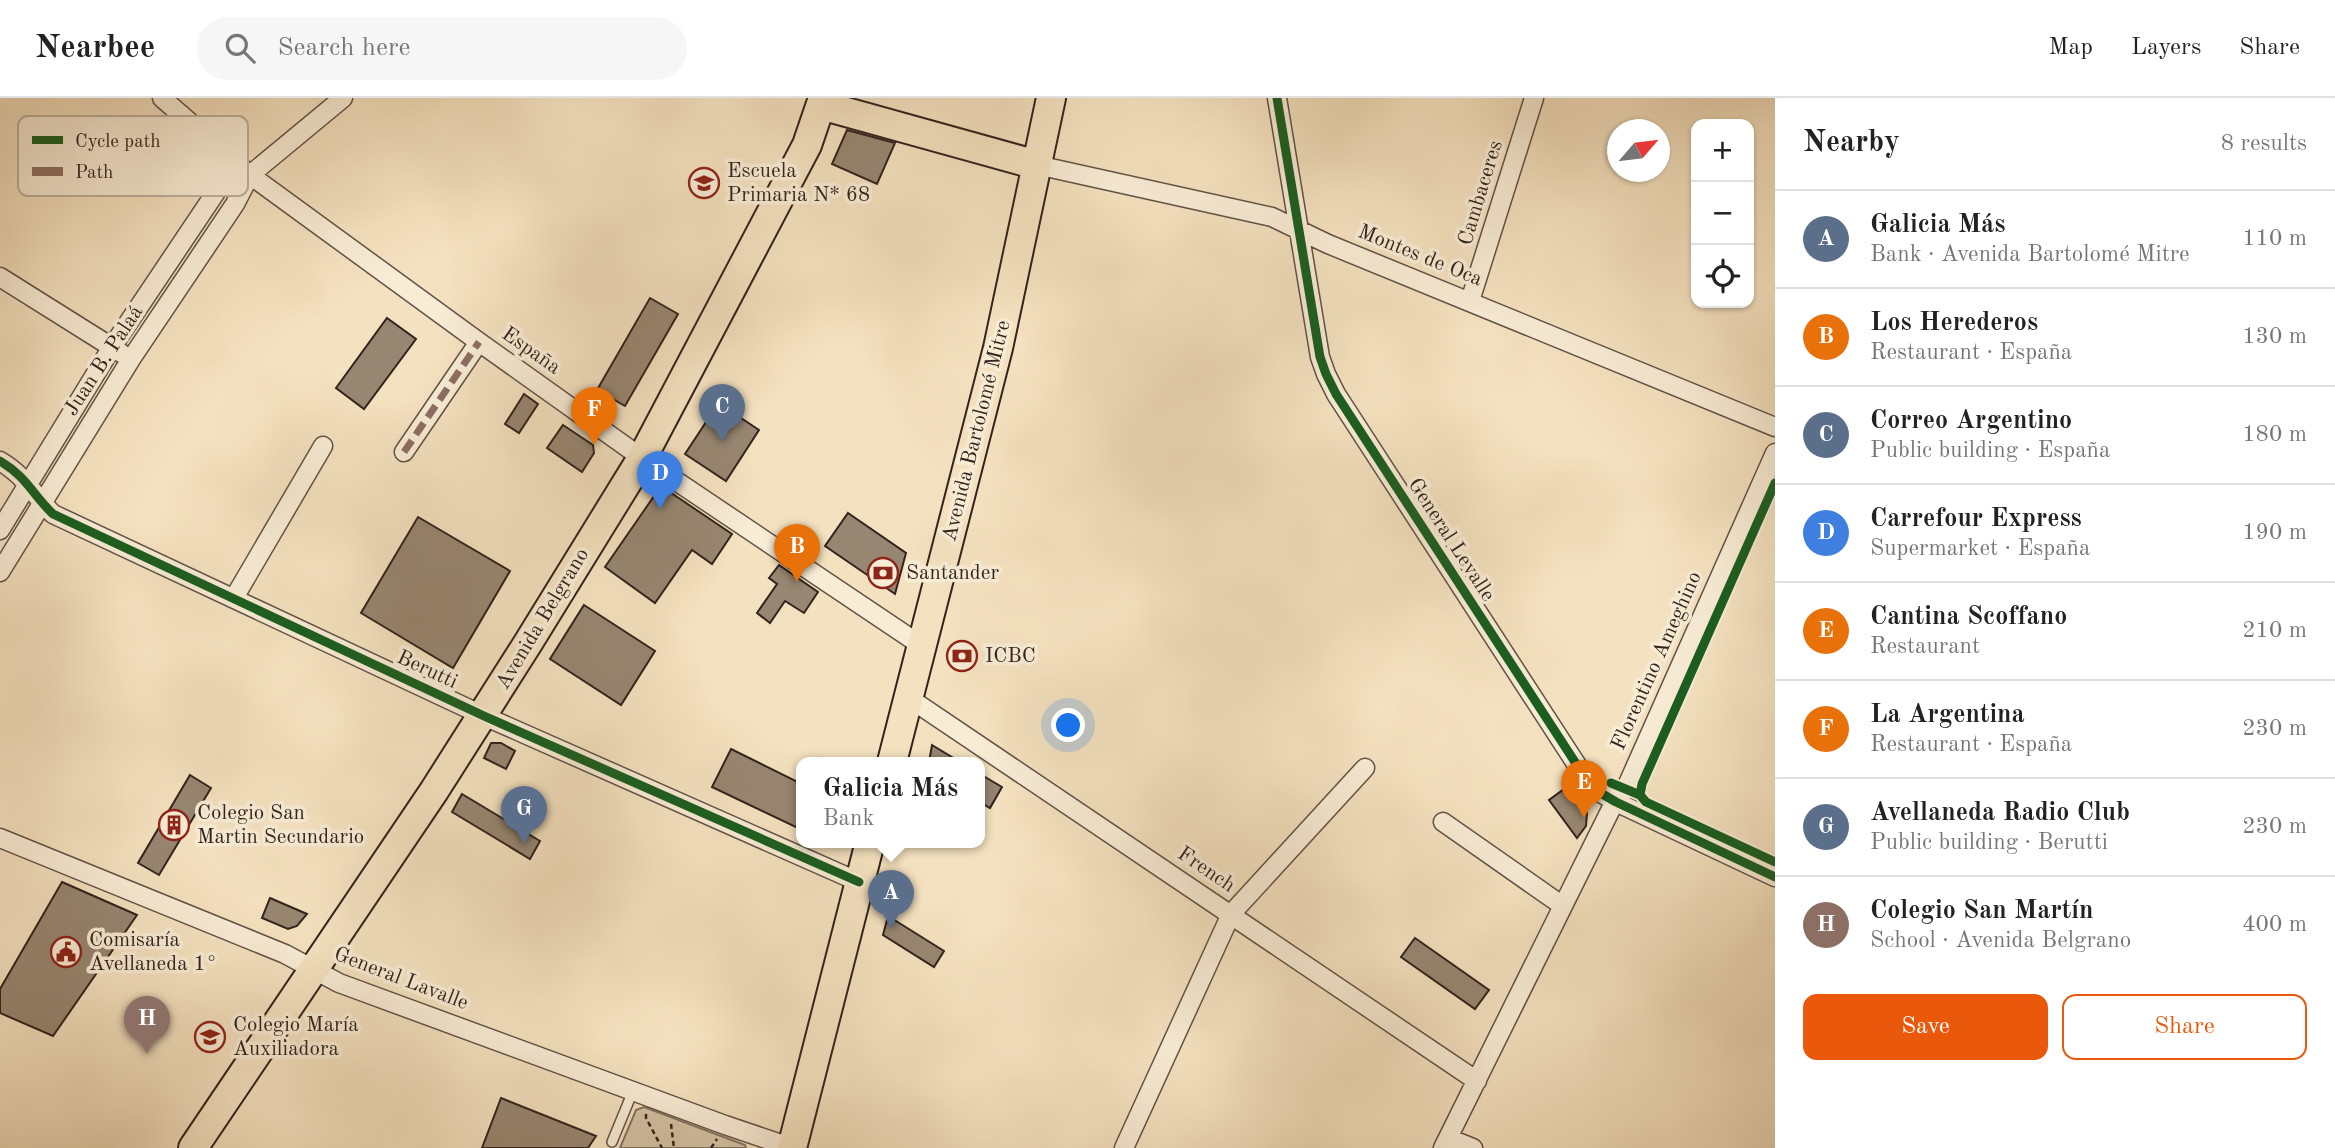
<!DOCTYPE html>
<html lang="en">
<head>
<meta charset="utf-8">
<style>
	body { margin:0; font-family:"Old Standard TT",serif; background:#f6f6f6; color:#222 }
	.controls { position:absolute; right:21px; top:21px; display:grid; overflow:hidden; border-radius:14px; box-shadow:0 2px 5px #0004 }
	.controls button { width:63px; height:63px; display:grid; place-items:center; padding:0; border:0; border-bottom:2px solid #e0e0e0; background:#fff; color:#222; font:35px sans-serif }
	.compass { position:absolute; left:1607px; top:21px; width:63px; height:63px; border-radius:50%; background:#fff; box-shadow:0 2px 5px #0004; rotate:62deg }
	.you { position:absolute; left:1069px; top:628px; width:24px; height:24px; margin:-18px; border:5px solid #fff; border-radius:50%; background:#1a73e8; box-shadow:0 0 0 10px #1a73e833 }
	.badge { display:grid; place-items:center; width:46px; height:46px; border-radius:50%; background:#ea580c; color:#fff; font-size:23px; font-weight:700 }
	.pin { position:absolute; translate:-50% -58px; filter:drop-shadow(0 2px 4px #0008) }
	.pin::after { content:''; position:absolute; top:37px; width:24px; height:21px; background:inherit; clip-path:polygon(0 0,100% 0,50% 100%) }
	.popup { position:absolute; left:796px; top:659px; width:189px; height:91px; box-sizing:border-box; display:grid; place-content:center; border-radius:14px; background:#fff; filter:drop-shadow(0 2px 5px #0005); font-size:23px; white-space:nowrap; color:#767676 }
	.popup b { font-size:26px; color:#222 }
	.popup::after { content:''; position:absolute; left:50%; top:100%; margin-left:-14px; border:14px solid transparent; border-top-color:#fff }
	.list { margin:0; padding:0; list-style:none }
	h2 { display:flex; justify-content:space-between; align-items:center; height:91px; margin:0; padding:0 28px; font-size:30px }
	h2 small { font-size:23px; font-weight:400; color:#767676 }
	.list li { display:grid; grid-template-columns:46px 1fr auto; gap:21px; align-items:center; box-sizing:border-box; height:98px; padding:0 28px; border-top:2px solid #e0e0e0 }
	.list b { display:block; font-size:26px; white-space:nowrap }
	.list p { margin:0; font-size:23px; white-space:nowrap; color:#767676 }
	.list em { font-size:23px; font-style:normal; color:#767676 }
	.actions { display:flex; gap:14px; padding:21px 28px }
	.actions a { flex:1; padding:16px 0; border:2px solid #ea580c; border-radius:14px; text-align:center; font-size:24px; color:#ea580c }
	.actions .main { background:#ea580c; color:#fff }
	.icon { flex:none; width:38px; height:38px; fill:none; stroke:currentColor; stroke-width:2; stroke-linecap:round; stroke-linejoin:round }
	.map { position:relative; flex:none; width:1775px; height:1050px; overflow:hidden }
	header { display:flex; align-items:center; gap:42px; box-sizing:border-box; height:98px; padding:0 35px; background:#fff; border-bottom:2px solid #e0e0e0 }
	header strong { font-size:33px }
	nav { display:flex; gap:38px; margin-inline-start:auto; font-size:24px }
	.search { width:490px; height:63px; background:#f6f6f6; display:flex; align-items:center; gap:18px; box-sizing:border-box; padding:0 24px; border-radius:38px; color:#767676; font-size:26px }
	main { display:flex }
	aside { flex:1; background:#fff }
	.map>svg:first-child { display:block }
</style>
</head>
<body>
<header>
<strong>Nearbee</strong>
<div class="search"><svg class="icon" aria-label="search" viewBox="0 0 24 24"><circle cx="10" cy="10" r="6"/><path d="M15 15l6 6"/></svg>Search here</div>
<nav><a>Map</a><a>Layers</a><a>Share</a></nav>
</header>
<main>
<div class="map">
<svg width="1775" height="1050" viewBox="0 0 1775 1050">
	<rect width="100%" height="100%" fill="#f4e1bf"/>
	<filter id="stains"><feTurbulence type="fractalNoise" baseFrequency=".00286" numOctaves="4"/><feColorMatrix values="0 0 0 0 .2 0 0 0 0 .09 0 0 0 0 .02 0 0 0 .5 -.17"/></filter>
	<radialGradient id="worn" r=".72"><stop offset=".6" stop-color="#630" stop-opacity="0"/><stop offset="1" stop-color="#630" stop-opacity=".3"/></radialGradient>
	<path fill="#d3c1a3" stroke="#827260" stroke-width="2" d="M644,1009L745,1047L746,1050H620L636,1012Z"/>
	<path fill="#978671" stroke="#32231d" stroke-width="2" d="M847,32L895,45L877,86L832,66Z
		M183,56L192,63V73L184,85L169,75Z
		M650,200L678,216L625,308L597,292Z
		M387,220L416,241L364,311L336,290Z
		M524,296L538,306L519,335L505,326Z
		M711,300L759,332L726,383L685,356L710,318L702,313Z
		M563,327L593,347L594,355L582,374L547,350Z
		M661,388L732,436L712,466L692,452L655,505L605,469Z
		M848,415L906,455L895,496L825,448Z
		M418,419L510,473L453,570L361,515Z
		M779,467L818,494L804,515L785,503L770,525L757,515L777,486L769,480Z
		M584,507L655,553L621,607L550,561Z
		M491,645H501L515,653L506,671L484,660Z
		M932,647L960,664H929Z
		M731,651L802,686V732L712,689Z
		M980,676L1002,689L990,710L980,704Z
		M190,677L211,690L159,777L138,765Z
		M1567,689L1587,715L1586,728L1577,740L1549,702Z
		M462,696L540,743L530,761L452,714Z
		M62,784L137,817L53,938L0,915V891Z
		M270,800L307,816L297,828L288,831L262,820Z
		M888,818L944,853L934,869L883,837Z
		M1415,840L1489,892L1475,911L1401,859Z
		M501,1000L596,1038L588,1050H482Z"/>
	<g fill="none" stroke-linecap="round" stroke-linejoin="round">
		<g stroke="#625246" stroke-width="12">
			<path id="service" d="M612,1044L633,993"/>
		</g>
		<g stroke="#625246" stroke-width="21">
			<path id="minor" d="M162,0L250,77L479,244L642,360L922,548
				M1277,0L1320,259L1326,276L1336,296L1586,681L1599,694L1616,704L1775,779
				M1037,67L1272,119L1328,146L1775,329
				M0,179L121,255
				M1470,203L1534,0
				M404,354L479,244
				M0,363C27,379 32,396 53,416L484,618L859,784
				M0,432L112,249L220,88L231,82L250,77
				M0,474L131,261L235,106L250,77L343,0
				M234,500L323,348
				M909,600L1477,983
				M1443,724L1563,808
				M0,740L285,856L339,885L725,1027L793,1050
				M1448,1040L1473,1050
				M1124,1050L1231,816L1365,670
				M1443,1050L1611,711L1626,690L1775,355"/>
		</g>
		<g stroke="#32231d" stroke-width="32">
			<path id="primary" d="M821,7L1037,67
				M892,664L998,250L1051,0
				M193,1050L434,693L528,545L642,360L807,47L823,0
				M792,1050L870,744"/>
		</g>
		<path stroke="#32231d" stroke-width="2.5" stroke-dasharray="5 3.5" stroke-linecap="butt" d="M646,1016V1020L662,1050
			M671,1026L674,1050
			M711,1050L717,1041"/>
		<use href="#service" stroke="#f8ecd5" stroke-width="9"/>
		<use href="#minor" stroke="#f8ecd5" stroke-width="18"/>
		<use href="#primary" stroke="#f4e1bf" stroke-width="28"/>
		<path stroke="#8d6e63" stroke-width="7" stroke-dasharray="14 7" stroke-linecap="butt" d="M404,354L479,244"/>
		<g stroke="#f8ecd5" stroke-width="13">
			<path id="cycleway" d="M1277,0L1320,259L1326,276L1336,296L1586,681L1599,694L1616,704L1775,779
				M0,363C27,379 32,396 53,416L484,618L859,784
				M1611,685L1640,697L1646,704L1775,764
				M1640,697L1642,686L1775,385"/>
		</g>
		<use href="#cycleway" stroke="#1b5e20" stroke-width="9"/>
	</g>
	<defs>
		<g id="school-ring" transform="scale(1.575)"><circle r="9.5" fill="#f8ecd5" stroke="#8f2418" stroke-width="1.5"/><path d="M0-5L7-2L0 1L-7-2ZM-4 1L0 2.5L4 1V4Q0 6-4 4Z" fill="#8f2418"/></g>
		<g id="bank-ring" transform="scale(1.575)"><circle r="9.5" fill="#f8ecd5" stroke="#8f2418" stroke-width="1.5"/><path d="M-6-4H6V4H-6ZM0-2.3a2.3 2.3 0 1 0 0 4.6a2.3 2.3 0 1 0 0-4.6Z" fill="#8f2418"/></g>
		<g id="building-ring" transform="scale(1.575)"><circle r="9.5" fill="#f8ecd5" stroke="#8f2418" stroke-width="1.5"/><path d="M-4-6H4V6H1V3H-1V6H-4ZM-2.5-4.3h1.7v1.8h-1.7ZM.8-4.3h1.7v1.8H.8ZM-2.5-1h1.7V.8h-1.7ZM.8-1h1.7V.8H.8Z" fill="#8f2418"/></g>
		<g id="civic-ring" transform="scale(1.575)"><circle r="9.5" fill="#f8ecd5" stroke="#8f2418" stroke-width="1.5"/><path d="M-.6-6.5H3V-4.5H.6V-3L4-1V1h2V6H-6V1h2V-1L-.6-3ZM-1.2 2.5V6h2.4V2.5Z" fill="#8f2418"/></g>
	</defs>
	<g fill-rule="evenodd">
		<use href="#school-ring" x="704" y="85"/>
		<use href="#bank-ring" x="883" y="475"/>
		<use href="#bank-ring" x="962" y="558"/>
		<use href="#building-ring" x="174" y="727"/>
		<use href="#civic-ring" x="66" y="854"/>
		<use href="#school-ring" x="210" y="939"/>
	</g>
	<g text-anchor="middle" dominant-baseline="central" stroke-width="7" stroke-linejoin="round" paint-order="stroke">
		<g font-size="21" fill="#32231d" stroke="#f8ecd5" text-anchor="start">
			<text x="727" y="73">Escuela<tspan x="727" dy="24">Primaria N* 68</tspan></text>
			<text x="906" y="475">Santander</text>
			<text x="985" y="558">ICBC</text>
			<text x="197" y="715">Colegio San<tspan x="197" dy="24">Martin Secundario</tspan></text>
			<text x="89" y="842">Comisaría<tspan x="89" dy="24">Avellaneda 1°</tspan></text>
			<text x="233" y="927">Colegio María<tspan x="233" dy="24">Auxiliadora</tspan></text>
		</g>
		<g font-size="21" fill="#32231d" stroke="#f8ecd5">
			<text transform="translate(1481 95) rotate(-73)">Cambaceres</text>
			<text transform="translate(1420 158) rotate(22)">Montes de Oca</text>
			<text transform="translate(531 253) rotate(35)">España</text>
			<text transform="translate(104 263) rotate(-57)">Juan B. Palaá</text>
			<text transform="translate(977 333) rotate(-76)">Avenida Bartolomé Mitre</text>
			<text transform="translate(1451 442) rotate(57)">General Levalle</text>
			<text transform="translate(543 521) rotate(-59)">Avenida Belgrano</text>
			<text transform="translate(1657 563) rotate(-66)">Florentino Ameghino</text>
			<text transform="translate(427 572) rotate(25)">Berutti</text>
			<text transform="translate(1206 772) rotate(34)">French</text>
			<text transform="translate(401 881) rotate(21)">General Lavalle</text>
		</g>
	</g>
	<rect x="18" y="18" width="230" height="80" rx="10" fill="#f8ecd5" stroke="#bdb09e" stroke-width="2"/>
	<rect x="32" y="38" width="31" height="8" fill="#1b5e20"/>
	<rect x="32" y="69" width="31" height="9" fill="#8d6e63"/>
	<g font-size="19" fill="#32231d">
		<text x="75" y="49">Cycle path</text>
		<text x="75" y="80">Path</text>
	</g>
	<rect width="100%" height="100%" filter="url(#stains)"/>
	<rect width="100%" height="100%" fill="url(#worn)"/>
</svg>
<div class="controls">
<button>+</button>
<button>−</button>
<button><svg class="icon" aria-label="locate" viewBox="0 0 24 24"><circle cx="12" cy="12" r="6"/><path d="M12 2v4M12 18v4M2 12h4M18 12h4"/></svg></button>
</div>
<svg class="compass" viewBox="-18 -18 36 36"><path d="M0-13l5 13h-10z" fill="#e53935"/><path d="M0 13l5-13h-10z" fill="#767676"/></svg>
<div class="you"></div>
<div class="pin badge" style="left:891px;top:830px;background:#5c6f8a">A</div>
<div class="popup"><b>Galicia Más</b>Bank</div>
<div class="pin badge" style="left:797px;top:484px;background:#e8710a">B</div>
<div class="pin badge" style="left:722px;top:344px;background:#5c6f8a">C</div>
<div class="pin badge" style="left:660px;top:411px;background:#3f7fe0">D</div>
<div class="pin badge" style="left:1584px;top:720px;background:#e8710a">E</div>
<div class="pin badge" style="left:594px;top:347px;background:#e8710a">F</div>
<div class="pin badge" style="left:524px;top:746px;background:#5c6f8a">G</div>
<div class="pin badge" style="left:147px;top:956px;background:#8d6e63">H</div>
</div>
<aside>
<h2>Nearby<small>8 results</small></h2>
<ul class="list">
<li><span class="badge" style="background:#5c6f8a">A</span><div><b>Galicia Más</b><p>Bank · Avenida Bartolomé Mitre</p></div><em>110 m</em></li>
<li><span class="badge" style="background:#e8710a">B</span><div><b>Los Herederos</b><p>Restaurant · España</p></div><em>130 m</em></li>
<li><span class="badge" style="background:#5c6f8a">C</span><div><b>Correo Argentino</b><p>Public building · España</p></div><em>180 m</em></li>
<li><span class="badge" style="background:#3f7fe0">D</span><div><b>Carrefour Express</b><p>Supermarket · España</p></div><em>190 m</em></li>
<li><span class="badge" style="background:#e8710a">E</span><div><b>Cantina Scoffano</b><p>Restaurant</p></div><em>210 m</em></li>
<li><span class="badge" style="background:#e8710a">F</span><div><b>La Argentina</b><p>Restaurant · España</p></div><em>230 m</em></li>
<li><span class="badge" style="background:#5c6f8a">G</span><div><b>Avellaneda Radio Club</b><p>Public building · Berutti</p></div><em>230 m</em></li>
<li><span class="badge" style="background:#8d6e63">H</span><div><b>Colegio San Martín</b><p>School · Avenida Belgrano</p></div><em>400 m</em></li>
</ul>
<div class="actions"><a class="main">Save</a><a>Share</a></div>
</aside>
</main>
</body>
</html>
